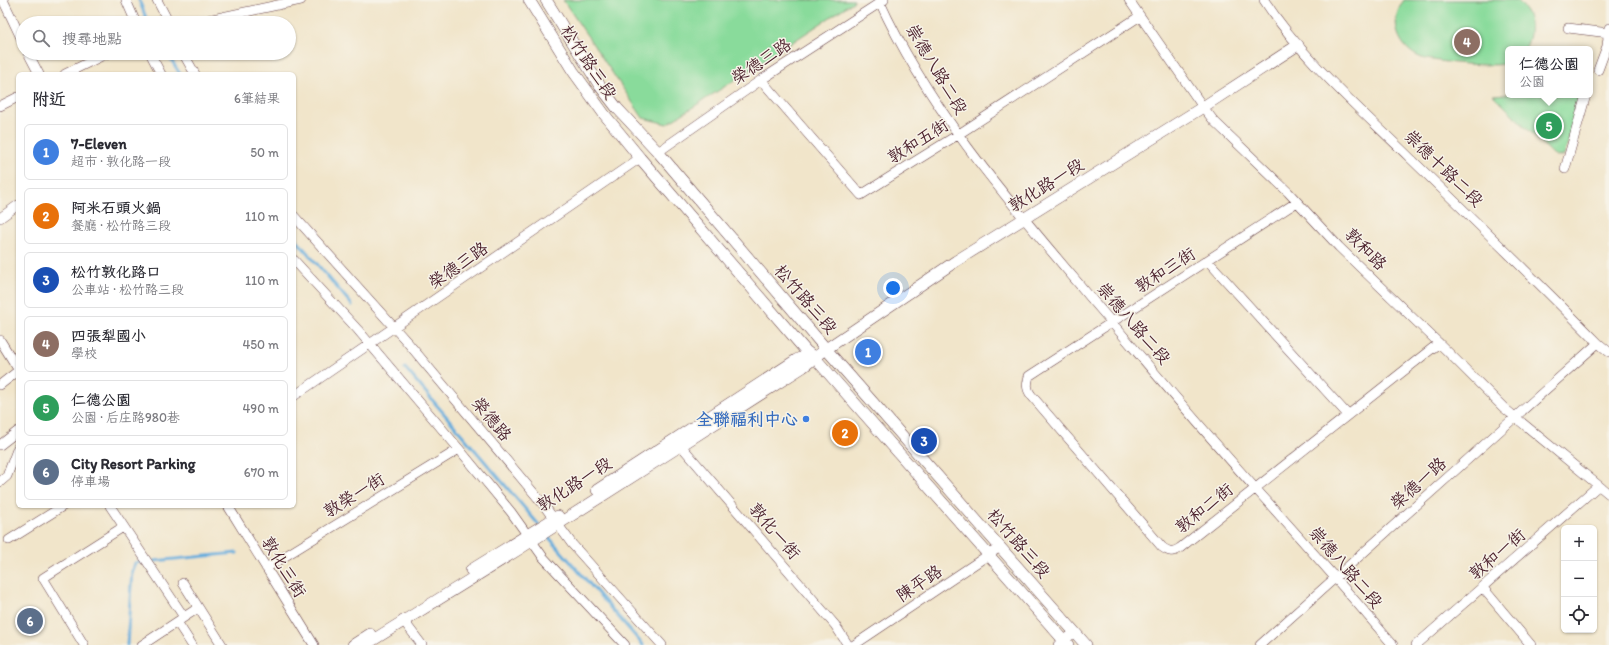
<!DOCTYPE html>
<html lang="zh-TW">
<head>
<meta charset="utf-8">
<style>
	body { margin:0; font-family:Itim,"LXGW WenKai TC",sans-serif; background:#f2f2f3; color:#2b2b33 }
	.controls { position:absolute; right:12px; bottom:12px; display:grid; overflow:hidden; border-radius:6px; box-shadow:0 1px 3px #0004 }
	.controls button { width:36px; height:36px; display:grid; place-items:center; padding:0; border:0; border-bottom:1px solid #e1e1e2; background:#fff; color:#2b2b33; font:20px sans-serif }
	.you { position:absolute; left:893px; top:288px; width:14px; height:14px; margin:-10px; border:3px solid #fff; border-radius:50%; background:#1a73e8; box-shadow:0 0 0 6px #1a73e833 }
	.badge { display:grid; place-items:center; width:26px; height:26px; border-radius:50%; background:#c8321e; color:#fff; font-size:13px; font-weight:700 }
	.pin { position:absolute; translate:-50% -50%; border:2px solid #fff; box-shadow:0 1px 4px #0006 }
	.popup { position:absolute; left:1505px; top:46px; width:88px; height:52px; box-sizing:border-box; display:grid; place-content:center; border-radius:6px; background:#fff; filter:drop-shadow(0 1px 3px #0005); font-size:13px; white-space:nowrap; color:#7c7c81 }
	.popup b { font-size:15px; color:#2b2b33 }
	.popup::after { content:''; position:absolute; left:50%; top:100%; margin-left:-8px; border:8px solid transparent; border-top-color:#fff }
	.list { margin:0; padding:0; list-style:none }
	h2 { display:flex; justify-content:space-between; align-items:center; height:52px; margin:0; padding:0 16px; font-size:17px }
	h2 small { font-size:13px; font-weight:400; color:#7c7c81 }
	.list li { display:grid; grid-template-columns:26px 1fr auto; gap:12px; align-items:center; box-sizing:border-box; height:56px; margin:0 8px 8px; padding:0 8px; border:1px solid #e1e1e2; border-radius:6px }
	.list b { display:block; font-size:15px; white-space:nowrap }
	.list p { margin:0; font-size:13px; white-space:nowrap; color:#7c7c81 }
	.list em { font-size:13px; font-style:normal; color:#7c7c81 }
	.icon { flex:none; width:22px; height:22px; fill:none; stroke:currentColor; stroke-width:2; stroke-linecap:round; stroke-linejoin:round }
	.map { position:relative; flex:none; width:1609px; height:645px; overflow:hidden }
	.search { position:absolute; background:#fff; box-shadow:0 1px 3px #0004; left:16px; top:16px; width:280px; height:44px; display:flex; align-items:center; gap:10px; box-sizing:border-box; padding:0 14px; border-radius:22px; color:#7c7c81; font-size:15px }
	.panel { position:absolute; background:#fff; box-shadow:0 1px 3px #0004; left:16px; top:72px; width:280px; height:436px; border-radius:6px }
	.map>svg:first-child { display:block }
</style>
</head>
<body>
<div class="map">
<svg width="1609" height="645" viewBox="0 0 1609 645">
	<rect width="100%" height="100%" fill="#f7f3e8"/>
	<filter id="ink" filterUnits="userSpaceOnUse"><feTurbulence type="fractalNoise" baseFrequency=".025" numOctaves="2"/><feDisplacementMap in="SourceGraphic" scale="8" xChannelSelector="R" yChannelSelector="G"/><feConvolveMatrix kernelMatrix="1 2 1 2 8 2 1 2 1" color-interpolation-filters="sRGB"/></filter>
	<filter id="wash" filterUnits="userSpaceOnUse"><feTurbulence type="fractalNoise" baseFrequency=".012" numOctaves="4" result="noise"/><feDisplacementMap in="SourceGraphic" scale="16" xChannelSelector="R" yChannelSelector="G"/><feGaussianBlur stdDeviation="0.9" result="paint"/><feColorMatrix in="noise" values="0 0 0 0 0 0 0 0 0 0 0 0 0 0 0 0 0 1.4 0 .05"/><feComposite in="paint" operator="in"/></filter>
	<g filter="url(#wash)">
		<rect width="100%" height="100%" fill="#f1e5ca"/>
		<path fill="#89db9b" stroke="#6a7d63" d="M563,0H854L853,2L758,65L667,124L643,118Z
			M1404,0H1517C1532,13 1534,32 1525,49H1508V63C1493,68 1438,62 1422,58C1398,49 1388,21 1404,0Z
			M1508,94L1583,95L1564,156L1556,157L1493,95Z"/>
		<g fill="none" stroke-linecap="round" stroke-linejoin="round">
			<path stroke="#66addd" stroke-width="3" d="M139,0L148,23
				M167,53L180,74
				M294,237L352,305
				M405,368L539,525
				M546,534L643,645
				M154,561L237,553
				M127,645L132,570L135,563L142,562"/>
		</g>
	</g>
	<g filter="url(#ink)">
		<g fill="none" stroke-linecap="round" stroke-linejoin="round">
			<g stroke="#633d43" stroke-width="10">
				<path id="minor" d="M3,0L23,42
					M126,0L136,23
					M157,0L169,23
					M879,0C929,111 1012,205 1090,297C1145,361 1199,426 1256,489C1302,540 1348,592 1393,645
					M1129,0L1203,107L1214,121L1288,192L1339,247L1445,349L1504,408L1609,494
					M1264,0C1303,60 1359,108 1410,158C1473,219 1536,280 1598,343L1609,352
					M194,23L301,0
					M1568,28L1609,33
					M28,53L39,74
					M150,53L161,74
					M183,53L195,74
					M1598,70L1607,46L1609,28
					M65,74L108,53
					M761,80L861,195L959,134L1140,16
					M0,106L18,97
					M658,152L761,80L884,0
					M1565,169L1586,95
					M1297,202L1029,376C1027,384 1026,388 1031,395L1162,547C1169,552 1173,553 1180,548L1439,343
					M294,216L408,343L543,504L572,544L662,645
					M0,218L18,205
					M294,260L358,330L459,449L511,512L543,557L625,645
					M1208,261L1348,415
					M0,340L18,369
					M0,385L18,371
					M294,396L640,158
					M677,441L835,625L848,645
					M0,445L18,431
					M0,482L7,476L18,447
					M110,506L184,617
					M228,506L314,645
					M9,540L63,506
					M266,568L459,449
					M183,583L222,645
					M1483,588L1531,645
					M403,620L422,645
					M177,622L192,645
					M84,645L43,578L123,527
					M142,645L198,608
					M854,645L1000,547
					M1058,645L1075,632
					M1260,645L1598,343
					M1416,645L1598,486"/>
			</g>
			<g stroke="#633d43" stroke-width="12">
				<path id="tertiary" d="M529,0L573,71L604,114L640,158L806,351L815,358L1068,645
					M546,0L600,86L617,108L658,152L826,349L1086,645
					M597,490L796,360L800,358H815
					M471,570L558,516
					M353,645L370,634
					M365,645L516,551L680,446L803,367L826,349L956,261L1203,107L1298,45"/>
			</g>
			<use href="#minor" stroke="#fff" stroke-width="9"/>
			<use href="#tertiary" stroke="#fff" stroke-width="11"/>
		</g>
	</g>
	<circle fill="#3f7fe0" stroke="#f7f3e8" stroke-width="1.5" cx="806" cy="419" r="4"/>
	<g text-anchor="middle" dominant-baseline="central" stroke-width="3" stroke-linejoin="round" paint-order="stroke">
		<g font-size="17" fill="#4a1f2b" stroke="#f7f3e8">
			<text transform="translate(761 61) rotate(-34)">榮德三路</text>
			<text transform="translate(589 62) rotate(56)">松竹路三段</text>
			<text transform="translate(937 69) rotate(59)">崇德八路二段</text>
			<text transform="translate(918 141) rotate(-32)">敦和五街</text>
			<text transform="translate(1444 168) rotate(44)">崇德十路二段</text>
			<text transform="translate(1046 185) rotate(-32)">敦化路一段</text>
			<text transform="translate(1366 249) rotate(45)">敦和路</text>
			<text transform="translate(458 265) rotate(-35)">榮德三路</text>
			<text transform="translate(1165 270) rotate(-33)">敦和三街</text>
			<text transform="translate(806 299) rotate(49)">松竹路三段</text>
			<text transform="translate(1134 323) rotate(49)">崇德八路二段</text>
			<text transform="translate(492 419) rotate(50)">榮德路</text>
			<text transform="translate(1418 483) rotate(-42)">榮德一路</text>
			<text transform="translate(574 484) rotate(-33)">敦化路一段</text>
			<text transform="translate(354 495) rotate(-32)">敦榮一街</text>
			<text transform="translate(1204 508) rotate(-39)">敦和二街</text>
			<text transform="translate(775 531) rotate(49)">敦化一街</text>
			<text transform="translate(1019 543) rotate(49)">松竹路三段</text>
			<text transform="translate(1497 554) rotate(-41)">敦和一街</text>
			<text transform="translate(284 567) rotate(58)">敦化三街</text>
			<text transform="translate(1346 567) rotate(49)">崇德八路二段</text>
			<text transform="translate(919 583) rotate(-34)">陳平路</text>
		</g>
		<g font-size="17" font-weight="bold" fill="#366cbe" stroke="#f7f3e8" text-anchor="end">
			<text x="798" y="419">全聯福利中心</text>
		</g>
	</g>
</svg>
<div class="controls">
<button>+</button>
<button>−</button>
<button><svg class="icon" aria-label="locate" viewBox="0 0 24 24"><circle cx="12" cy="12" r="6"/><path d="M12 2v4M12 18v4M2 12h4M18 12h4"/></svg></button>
</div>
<div class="you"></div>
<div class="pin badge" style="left:868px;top:352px;background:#3f7fe0">1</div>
<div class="pin badge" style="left:845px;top:433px;background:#e8710a">2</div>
<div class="pin badge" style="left:924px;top:441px;background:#1a4fb4">3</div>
<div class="pin badge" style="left:1467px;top:42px;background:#8d6e63">4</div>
<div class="pin badge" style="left:1549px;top:126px;background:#2e9e5b">5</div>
<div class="popup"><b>仁德公園</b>公園</div>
<div class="pin badge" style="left:30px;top:621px;background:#5c6f8a">6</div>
<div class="search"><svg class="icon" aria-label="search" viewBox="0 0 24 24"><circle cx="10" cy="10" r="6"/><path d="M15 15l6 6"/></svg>搜尋地點</div>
<section class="panel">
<h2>附近<small>6筆結果</small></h2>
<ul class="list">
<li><span class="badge" style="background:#3f7fe0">1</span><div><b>7-Eleven</b><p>超市 · 敦化路一段</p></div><em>50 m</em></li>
<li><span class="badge" style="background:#e8710a">2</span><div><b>阿米石頭火鍋</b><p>餐廳 · 松竹路三段</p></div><em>110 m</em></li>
<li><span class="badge" style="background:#1a4fb4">3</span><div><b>松竹敦化路口</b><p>公車站 · 松竹路三段</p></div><em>110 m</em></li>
<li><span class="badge" style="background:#8d6e63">4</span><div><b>四張犁國小</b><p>學校</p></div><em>450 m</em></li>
<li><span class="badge" style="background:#2e9e5b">5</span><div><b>仁德公園</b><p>公園 · 后庄路980巷</p></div><em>490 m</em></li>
<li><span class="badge" style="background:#5c6f8a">6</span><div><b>City Resort Parking</b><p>停車場</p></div><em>670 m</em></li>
</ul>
</section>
</div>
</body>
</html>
